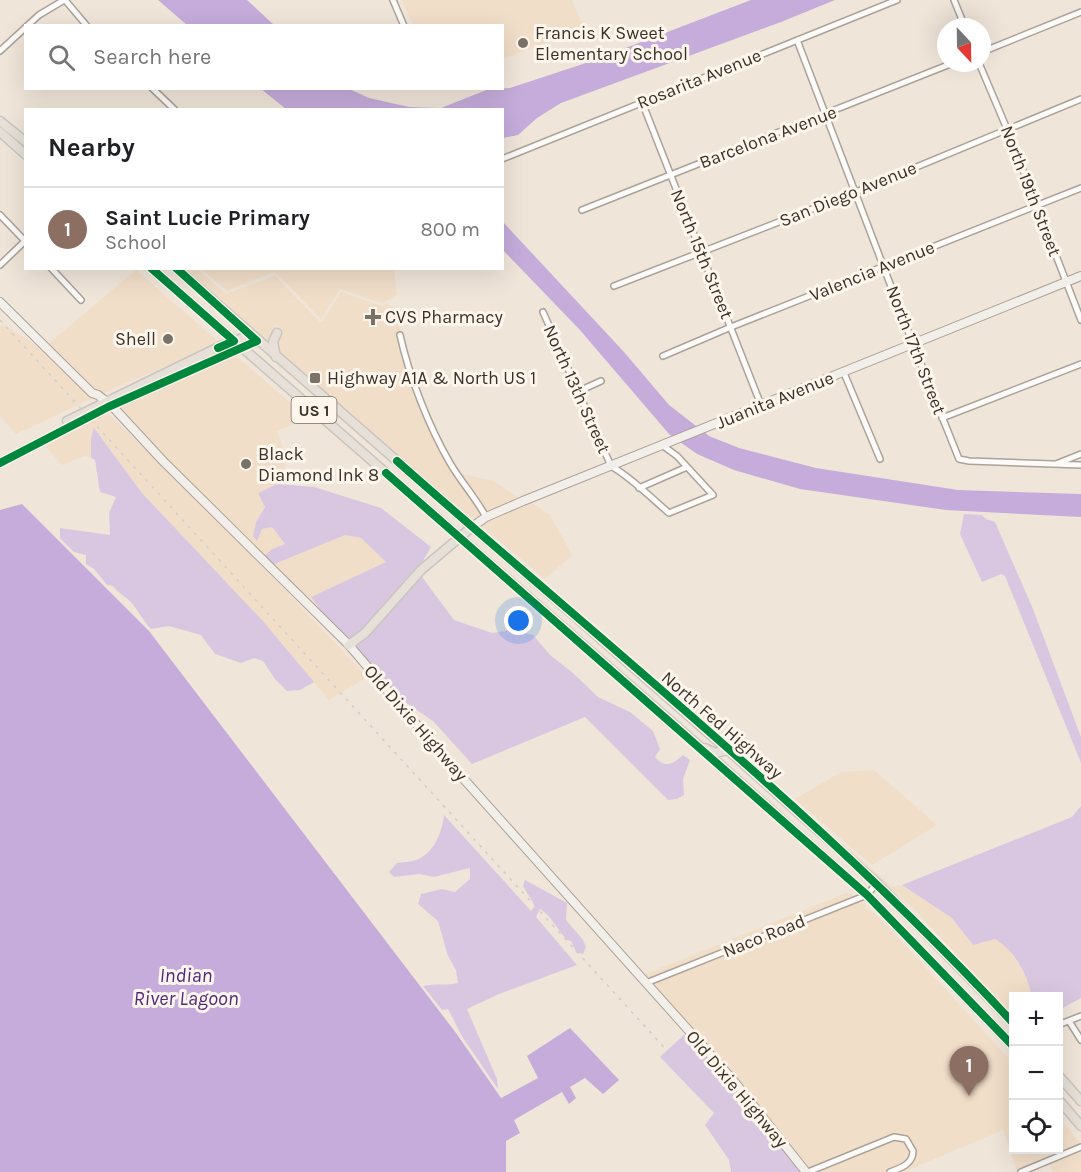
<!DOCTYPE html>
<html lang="en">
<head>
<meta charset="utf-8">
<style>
	body { margin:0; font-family:Karla,sans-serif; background:#f2f2f2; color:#202124 }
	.controls { position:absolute; right:18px; bottom:18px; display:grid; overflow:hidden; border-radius:0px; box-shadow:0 6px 24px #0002 }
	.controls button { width:54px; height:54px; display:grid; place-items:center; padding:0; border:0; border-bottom:2px solid #e0e0e0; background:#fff; color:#202124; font:30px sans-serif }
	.compass { position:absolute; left:937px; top:18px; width:54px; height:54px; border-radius:50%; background:#fff; box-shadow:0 6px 24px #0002; rotate:158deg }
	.you { position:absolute; left:519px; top:621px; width:21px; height:21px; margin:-15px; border:4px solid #fff; border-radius:50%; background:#1a73e8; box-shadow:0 0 0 9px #1a73e833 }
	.badge { display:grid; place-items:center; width:39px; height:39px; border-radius:50%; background:#7a7167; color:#fff; font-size:20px; font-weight:700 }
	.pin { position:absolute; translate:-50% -50px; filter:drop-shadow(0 2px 3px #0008) }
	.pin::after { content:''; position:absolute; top:32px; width:21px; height:18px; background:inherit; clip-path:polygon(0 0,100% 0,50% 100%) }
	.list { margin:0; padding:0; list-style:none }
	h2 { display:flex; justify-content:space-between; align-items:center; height:78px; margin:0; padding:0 24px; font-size:26px }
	h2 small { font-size:20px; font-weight:400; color:#757577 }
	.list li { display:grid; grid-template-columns:39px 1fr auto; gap:18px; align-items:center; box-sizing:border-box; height:84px; padding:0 24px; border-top:2px solid #e0e0e0 }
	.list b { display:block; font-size:22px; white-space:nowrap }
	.list p { margin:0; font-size:20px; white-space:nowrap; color:#757577 }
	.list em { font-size:20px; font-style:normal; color:#757577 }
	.icon { flex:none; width:33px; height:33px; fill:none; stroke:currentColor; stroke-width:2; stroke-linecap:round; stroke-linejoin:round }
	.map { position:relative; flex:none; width:1081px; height:1172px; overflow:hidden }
	.search { position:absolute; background:#fff; box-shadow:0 6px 24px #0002; left:24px; top:24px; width:480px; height:66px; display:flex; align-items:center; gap:15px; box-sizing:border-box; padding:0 21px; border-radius:0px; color:#757577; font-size:22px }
	.panel { position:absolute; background:#fff; box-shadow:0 6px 24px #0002; left:24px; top:108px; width:480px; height:162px; border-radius:0px }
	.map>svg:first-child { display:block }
</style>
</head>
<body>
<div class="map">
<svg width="1081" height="1172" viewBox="0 0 1081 1172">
	<rect width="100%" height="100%" fill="#f0e5d9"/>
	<path fill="#f1dec9" d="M402,0H572L584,28L503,59L502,26L413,25Z
		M186,269H197L226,294L275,276L320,322H322L341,292L381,306L387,304L393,307L401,332L397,333L403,361L414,390L446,462L482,515L473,519L276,350V337L281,329L277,325L270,334L268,343Z
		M201,269H394L397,295L382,303L340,289L321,319L277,274L273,272L227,291Z
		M136,270L220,343L99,395L47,345Z
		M4,325L43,349L94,398L16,434L0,416V326Z
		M234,354L308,418L277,431L287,458L283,484H277L256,522L262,529L272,527L286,544L272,549V565L345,535L361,538L387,563L349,649L112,408Z
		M106,411L256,559L367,677L329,700L262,620L142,493L94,428L91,438V458L85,456L62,465L40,440Z
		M460,474L491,480L521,499L487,513Z
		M530,502L550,515L572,555L545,579L478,523Z
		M874,770L937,825L872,865L795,799L841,772Z
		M815,820L893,887L902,885L952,918L963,930L986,940L995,938L1006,945L1027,977L1032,996H1014L1013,1016L914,909L861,864Z
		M849,892L883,921L1013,1063L1014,1150H1058L1059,1117L1081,1144V1172H1053L1049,1163L1026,1172H1017L1003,1130L904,1172H809L735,1078L643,975Z"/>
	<path fill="#d9c7e1" d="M94,428L142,493L262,620L314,682L300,690L287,691L275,679L263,661L254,658L241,663L215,654L201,635L169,626L151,629C143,621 139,611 131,602C125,596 119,594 113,586L107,585L94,569L86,564V555L74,552L60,538V528L110,535L109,513L116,497L100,492L95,460L91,458V438Z
		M277,484L314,487L381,508L431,547L424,559L422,577L454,620L492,633L514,630L533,635L550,655L573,673L598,697L630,712L653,731L660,749L655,757C665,769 673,764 683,755L690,760L683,779L684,795L677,799L668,800L585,717L472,764L433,721L389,691L349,649L311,597L386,562L361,538L345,535L272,565L263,557L272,549L285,544L272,527L262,529L257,541L253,536L256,522L265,507L258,493Z
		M964,514L982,515L986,519L995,522L1033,609L1081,737V763L1005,576L1001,574L982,582L960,534Z
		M1081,806V998L1059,1010L1058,996H1032C1027,974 1015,951 995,939L973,945L952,918L902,885L1072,817Z
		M444,815L531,911L535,906L523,886L525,880L567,903L566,920L583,940L586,947L583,954L576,952L571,941L567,940C558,931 551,915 540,909L536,917L577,965L499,994L467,1009L497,1079L498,1089L463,1038L448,1009L442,1010L423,986C436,983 447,986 458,983L456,970L448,956L438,921L418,904L421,894L442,889L455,892L470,879V868L434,877L419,874L394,877L389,872L397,863C403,862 410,862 416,860C434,854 442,832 444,815Z
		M686,1033L786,1152L802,1172H731L729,1160L705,1125L714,1113L660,1057Z"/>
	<path fill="#c5acdb" d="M158,0H247L274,25H187Z
		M751,0H835L781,22L561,103L537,118L518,135L503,138L502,110L286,109L261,89H349L369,98L409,107L441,108L489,89L510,88L589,62Z
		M502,221L624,352L669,405L709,436L739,448L816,468L958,490L1081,494V517L946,510L800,489L734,470L697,454L669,434L579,329L503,250Z
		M22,504L149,631L456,1033L501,1098L538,1078L527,1056L570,1028L619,1080L603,1094L585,1078L570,1087L576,1098L569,1104L562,1092L514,1120L520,1133L506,1141V1172H0V510Z"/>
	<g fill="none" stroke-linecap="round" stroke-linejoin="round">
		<g stroke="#aba299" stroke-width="8">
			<path id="street" d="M65,0L87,26
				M393,0L404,26
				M954,0L965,27
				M27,26L39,15L64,0
				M797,40L913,344L959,459L969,461L1081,465
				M0,51L26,27
				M982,52L1081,12
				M979,63L1007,129L1081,320
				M152,88L175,110
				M642,102L761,405
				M502,159L897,0
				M582,210L953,63
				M0,215L26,242
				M0,265L25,241
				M51,268L81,300
				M614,286L856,192L1081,99
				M543,312L611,466C632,478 650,497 669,513L713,495L677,456L662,445
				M400,335C409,376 429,427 450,463C461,482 476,498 486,517
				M663,356L731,327L1081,188
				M844,373L880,459
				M579,391L601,381
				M942,418L1081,364
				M1056,464L1081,454
				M639,488L687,467
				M646,983L867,895L877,883
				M1069,1021L1081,1040
				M1058,1025L1081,1016
				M808,1172L894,1137L906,1139L913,1151C913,1164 901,1168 890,1172
				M1021,1172L1081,1147"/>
		</g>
		<g stroke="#aba299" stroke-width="10">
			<path id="secondary" d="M0,302L92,393L98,395L113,407L163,461L349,645L445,758L733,1080L806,1172
				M472,527L486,517L523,501L1081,276"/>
		</g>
		<g stroke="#cac5bf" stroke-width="11">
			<path id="primary" d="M0,121L26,142
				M0,132L26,155
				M151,268L699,746L867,895L1014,1047
				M176,268L728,750L877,883L1014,1024
				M276,357L273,342L277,333
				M67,421L223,345L251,335
				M0,463L108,407L257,341
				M349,645L365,633L421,570L472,527
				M705,748L715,753L728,750
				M1058,1075L1081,1101
				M1058,1099L1081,1126"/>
		</g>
		<use href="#street" stroke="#fdfbf9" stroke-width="5"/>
		<use href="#secondary" stroke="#f2eee9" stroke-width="8"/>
		<use href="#primary" stroke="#e6e0d9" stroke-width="8"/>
		<path stroke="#d1cdcb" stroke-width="1.5" stroke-dasharray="3 6" stroke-linecap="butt" d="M0,320L778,1172"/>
		<g stroke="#fef6ec" stroke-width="11">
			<path id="cycleway" d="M151,268L234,341L218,348
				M397,461C605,645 825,819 1014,1024
				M0,463L108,407L257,341L176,268
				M386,473L867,895L1014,1047"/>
		</g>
		<use href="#cycleway" stroke="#00873e" stroke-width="8"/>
	</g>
	<g fill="#7a7167" stroke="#fef6ec" stroke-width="2">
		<circle cx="523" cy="43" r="6"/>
		<path d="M370 308h6v6h6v6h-6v6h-6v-6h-6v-6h6z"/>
		<circle cx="168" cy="339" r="6"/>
		<rect x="309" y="372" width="12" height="12" rx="3"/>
		<circle cx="246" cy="464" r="6"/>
	</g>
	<g text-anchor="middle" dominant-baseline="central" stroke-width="6" stroke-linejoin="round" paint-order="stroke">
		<rect fill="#fef6ec" stroke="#756d64" stroke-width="1.5" x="291.5" y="397" width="45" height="26" rx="4.5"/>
		<g font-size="16" font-weight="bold" fill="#3a322a">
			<text x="314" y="410">US 1</text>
		</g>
		<g font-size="18" fill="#3a322a" stroke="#fef6ec" text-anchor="start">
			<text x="535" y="33">Francis K Sweet<tspan x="535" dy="21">Elementary School</tspan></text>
			<text x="385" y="317">CVS Pharmacy</text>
			<text x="156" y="339" text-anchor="end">Shell</text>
			<text x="327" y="378">Highway A1A &amp; North US 1</text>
			<text x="258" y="454">Black<tspan x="258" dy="21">Diamond Ink 8</tspan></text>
		</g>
		<g font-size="18" fill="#3a322a" stroke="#fef6ec">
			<text transform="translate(699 79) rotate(-22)">Rosarita Avenue</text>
			<text transform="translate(768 137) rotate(-21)">Barcelona Avenue</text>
			<text transform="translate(1031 191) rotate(69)">North 19th Street</text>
			<text transform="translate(848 194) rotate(-22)">San Diego Avenue</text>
			<text transform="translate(702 254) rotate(68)">North 15th Street</text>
			<text transform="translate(872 271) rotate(-22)">Valencia Avenue</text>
			<text transform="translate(916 350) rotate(69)">North 17th Street</text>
			<text transform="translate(577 389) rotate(66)">North 13th Street</text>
			<text transform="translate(775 400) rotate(-22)">Juanita Avenue</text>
			<text transform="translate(416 723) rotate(49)">Old Dixie Highway</text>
			<text transform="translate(722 725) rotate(41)">North Fed Highway</text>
			<text transform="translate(764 936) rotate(-22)">Naco Road</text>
			<text transform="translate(737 1089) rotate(50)">Old Dixie Highway</text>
		</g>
		<g font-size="20" font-style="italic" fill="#52287d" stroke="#fef6ec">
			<text x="186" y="975">Indian<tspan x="186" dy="23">River Lagoon</tspan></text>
		</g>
	</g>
</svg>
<div class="controls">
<button>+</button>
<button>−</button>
<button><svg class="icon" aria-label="locate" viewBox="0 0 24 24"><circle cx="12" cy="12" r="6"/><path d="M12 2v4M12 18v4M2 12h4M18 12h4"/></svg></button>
</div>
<svg class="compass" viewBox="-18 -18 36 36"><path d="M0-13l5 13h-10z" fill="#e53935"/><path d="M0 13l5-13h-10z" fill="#757577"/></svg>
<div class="you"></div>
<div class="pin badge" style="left:969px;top:1096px;background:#8d6e63">1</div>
<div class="search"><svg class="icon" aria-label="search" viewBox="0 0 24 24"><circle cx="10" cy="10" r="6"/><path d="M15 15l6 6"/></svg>Search here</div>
<section class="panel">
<h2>Nearby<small></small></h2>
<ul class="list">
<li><span class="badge" style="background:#8d6e63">1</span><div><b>Saint Lucie Primary</b><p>School</p></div><em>800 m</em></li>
</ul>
</section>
</div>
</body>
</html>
